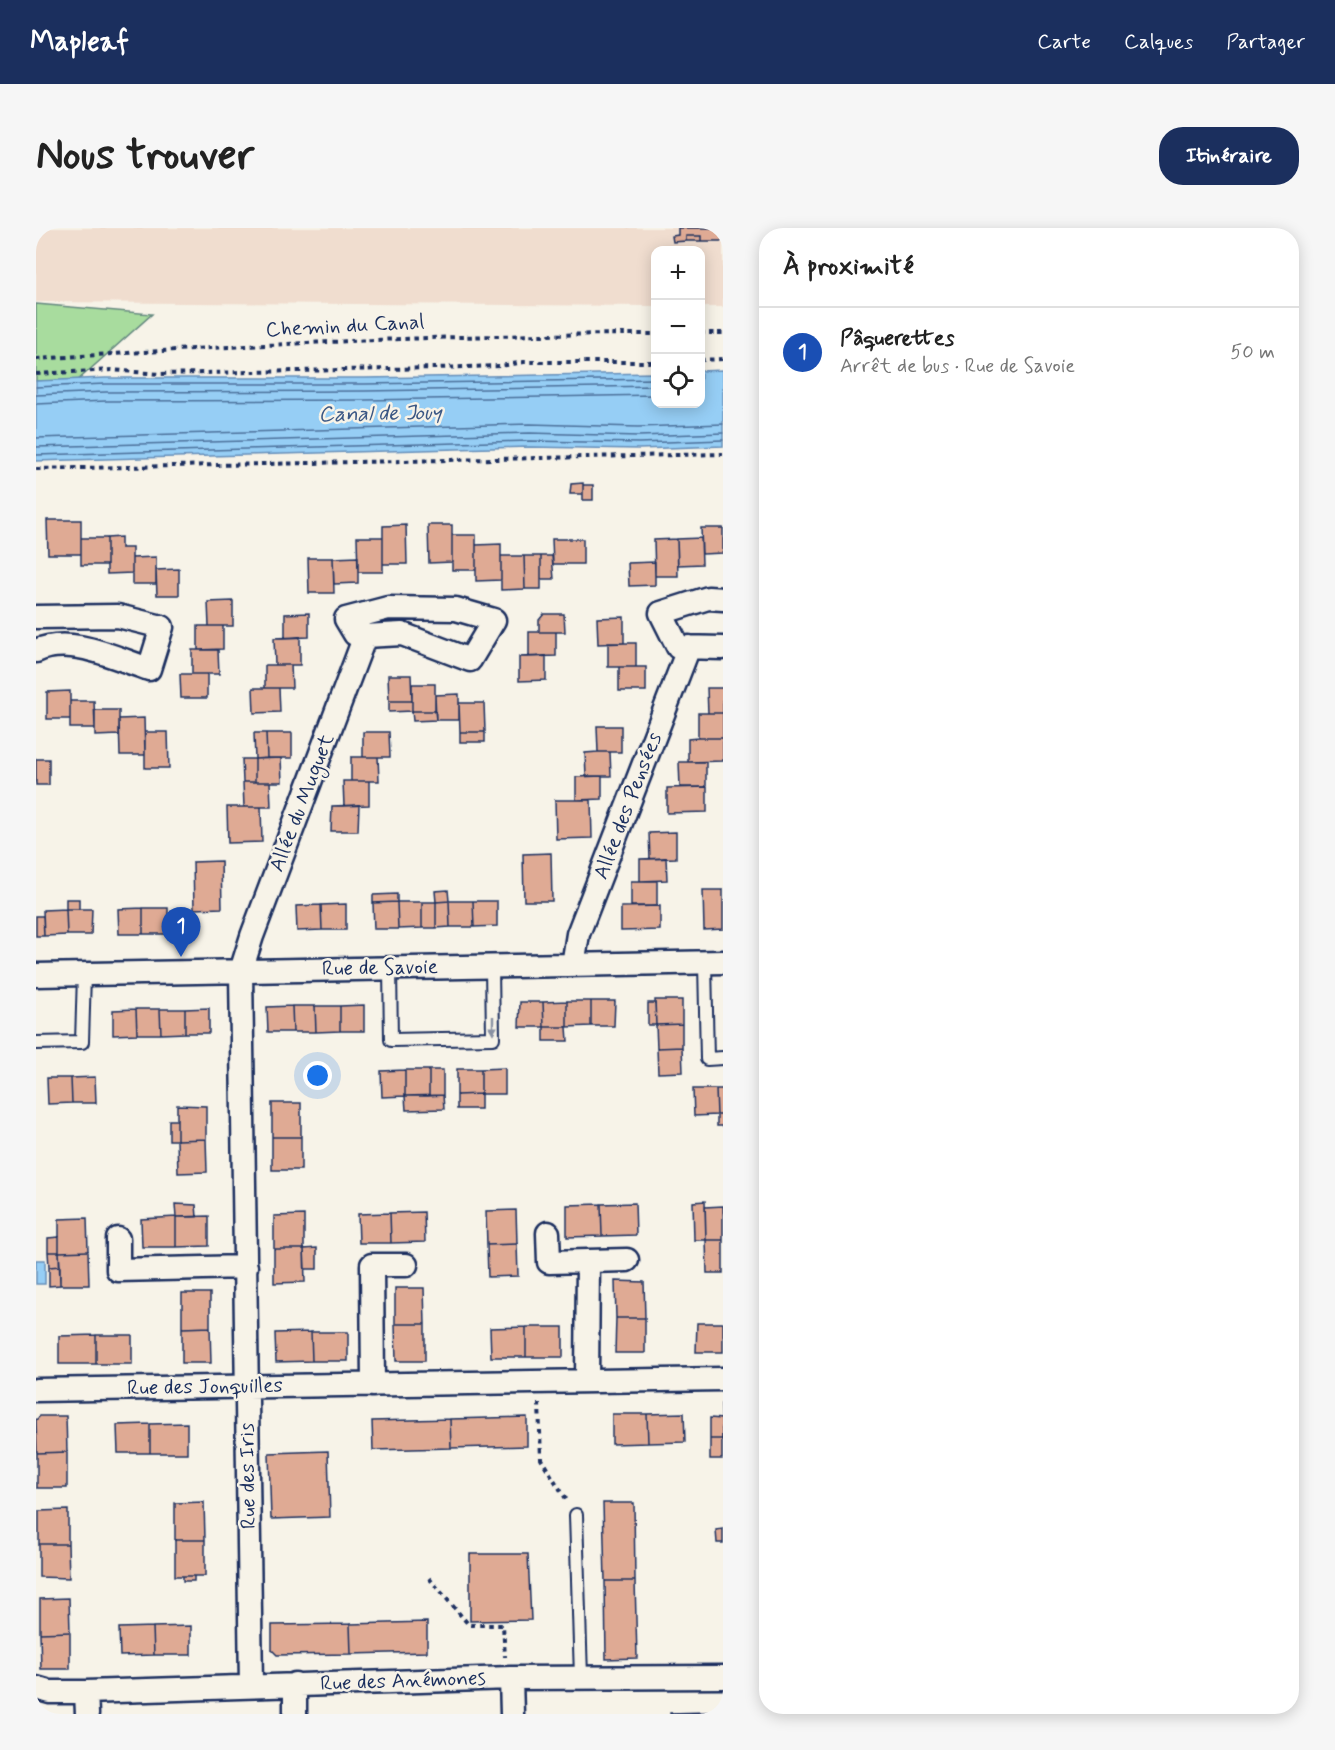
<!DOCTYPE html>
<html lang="fr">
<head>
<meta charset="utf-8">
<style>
	body { margin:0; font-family:Mynerve,sans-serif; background:#f6f6f6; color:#222 }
	.controls { position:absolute; right:18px; top:18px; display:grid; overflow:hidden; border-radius:12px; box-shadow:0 3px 15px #0003 }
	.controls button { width:54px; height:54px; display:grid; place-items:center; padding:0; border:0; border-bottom:2px solid #e0e0e0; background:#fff; color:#222; font:30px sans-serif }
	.you { position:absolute; left:282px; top:848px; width:21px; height:21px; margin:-15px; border:4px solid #fff; border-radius:50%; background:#1a73e8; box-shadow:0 0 0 9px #1a73e833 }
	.badge { display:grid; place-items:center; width:39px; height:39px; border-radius:50%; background:#1b2f5e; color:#fff; font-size:20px; font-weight:700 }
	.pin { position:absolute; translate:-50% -50px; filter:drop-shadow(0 2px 3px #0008) }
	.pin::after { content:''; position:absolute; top:32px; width:21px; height:18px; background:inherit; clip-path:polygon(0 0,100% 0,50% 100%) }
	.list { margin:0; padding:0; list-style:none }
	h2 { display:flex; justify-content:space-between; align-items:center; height:78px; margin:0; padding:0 24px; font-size:26px }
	h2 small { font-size:20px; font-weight:400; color:#767676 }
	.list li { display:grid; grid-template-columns:39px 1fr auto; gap:18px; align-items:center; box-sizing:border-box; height:90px; padding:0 24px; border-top:2px solid #e0e0e0 }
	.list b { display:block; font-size:22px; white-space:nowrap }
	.list p { margin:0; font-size:20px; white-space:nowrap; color:#767676 }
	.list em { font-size:20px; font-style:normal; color:#767676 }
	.icon { flex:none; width:33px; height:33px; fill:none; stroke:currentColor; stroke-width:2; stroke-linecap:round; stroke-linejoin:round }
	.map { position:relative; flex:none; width:687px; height:1486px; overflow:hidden; border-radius:24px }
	header { display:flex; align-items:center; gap:36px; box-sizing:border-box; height:84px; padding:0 30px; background:#1b2f5e; color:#fff }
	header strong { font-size:28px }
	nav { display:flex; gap:33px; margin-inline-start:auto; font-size:21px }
	.intro { display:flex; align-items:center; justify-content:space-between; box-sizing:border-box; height:144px; padding:0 36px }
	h1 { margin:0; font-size:42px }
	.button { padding:15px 27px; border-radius:24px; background:#1b2f5e; color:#fff; font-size:21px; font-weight:700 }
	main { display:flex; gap:36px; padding:0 36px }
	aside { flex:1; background:#fff; border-radius:24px; box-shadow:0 3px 15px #0003 }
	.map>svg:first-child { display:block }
</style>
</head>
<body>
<header>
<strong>Mapleaf</strong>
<nav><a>Carte</a><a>Calques</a><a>Partager</a></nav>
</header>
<div class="intro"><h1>Nous trouver</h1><a class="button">Itinéraire</a></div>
<main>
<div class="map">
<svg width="687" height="1486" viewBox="0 0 687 1486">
	<rect width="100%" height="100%" fill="#f7f3e8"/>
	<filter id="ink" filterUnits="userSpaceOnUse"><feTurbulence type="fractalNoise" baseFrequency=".0167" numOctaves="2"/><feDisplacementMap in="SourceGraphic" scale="12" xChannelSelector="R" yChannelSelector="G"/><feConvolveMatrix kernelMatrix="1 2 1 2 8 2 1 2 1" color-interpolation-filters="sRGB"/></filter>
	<g filter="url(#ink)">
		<path fill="#f0ddcf" d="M0,0H687V79H665L664,22H620L619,78L0,74Z"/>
		<path fill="#a8dc9e" stroke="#62867e" stroke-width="1.5" d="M0,76L116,86L41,153H0Z"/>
		<path fill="#96cef5" stroke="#658eb9" stroke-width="1.5" d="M687,142V218L603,221L494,219L0,233V153L69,150H329L619,145L620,176H664L665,143Z
			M0,1032H9V1056H0Z"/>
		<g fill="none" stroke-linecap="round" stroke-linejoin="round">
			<path stroke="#4c6f9a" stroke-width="1.5" d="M0,159L69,156H329L620,151
				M0,167L70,164L329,163L620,158
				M0,176L70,173L329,172L620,167
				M0,210L494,196L602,199L687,196
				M0,219L494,205L603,208L687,205
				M0,227L494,213L603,215L687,212"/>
		</g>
		<path fill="#dfaa94" stroke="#1b2f5e" stroke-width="1.5" d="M642,0H687V13H665V8H650V13L637,14L636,8L642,7Z
			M650,8H665V13H650Z
			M547,255V266H534L535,256Z
			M547,257H557V272H547Z
			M11,292H45V326H12Z
			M370,297L371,336H347V298Z
			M392,297H416V334L393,335Z
			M665,300H687V325L666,326Z
			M416,307H440V342H416Z
			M85,309V320H96V345L71,346V310Z
			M321,309H347V344H322Z
			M45,310H71V337H45Z
			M665,310L666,336L642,337L641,311Z
			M516,311H547V336H517Z
			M641,311L642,348H619L618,312Z
			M465,316V352L440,353V317Z
			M465,328H488L489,361L465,362Z
			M488,328H505V361H489Z
			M505,328H516L518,351H505Z
			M120,329V356H96V330Z
			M322,329V355L298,356L297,330Z
			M272,330H297L298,365H273Z
			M619,334V357L593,358L592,335Z
			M143,341V367H121L120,342Z
			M197,373V398H173L172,374Z
			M273,385V409L249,410V386Z
			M508,386H528L529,404H503V392Z
			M588,389V415L562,416L561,390Z
			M162,398H187V421L162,422Z
			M493,404H520V428L493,429Z
			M264,409V437H239L238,410Z
			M572,415H600V439H572Z
			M156,422H182L183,446H156Z
			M510,428V452L483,453V429Z
			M229,437H255L256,460H229Z
			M583,439H610V463H583Z
			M144,446H171V470H145Z
			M352,447H375L376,473H353Z
			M376,456H399V483H376Z
			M217,460H243L244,484L218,485Z
			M671,460H687V485H672Z
			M34,463V491H11V464Z
			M423,466V492H400L399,467Z
			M34,473H58L59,500H34Z
			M353,473H376V483L353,484Z
			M423,475H448L449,504H424Z
			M59,482H83V507L59,508Z
			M376,483H399L400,492L377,493Z
			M662,485H687V510H662Z
			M108,490L109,527H84L83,491Z
			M561,498H585V524H562Z
			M109,504H132L133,540H109Z
			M327,504H353L354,529H327Z
			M424,504H449V514H424Z
			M218,505H230L231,530L219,531Z
			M230,505H256V530H231Z
			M662,510H687V533L652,534V511Z
			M562,524H574L575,548H550L549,525Z
			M315,529H342L343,553H315Z
			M245,530L246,554H219V531Z
			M0,531H13V557H0Z
			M206,531H219V554H207Z
			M643,534H670V559H644Z
			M566,548V571L540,572V549Z
			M307,553H333V577L308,578Z
			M207,554H234L235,579H208Z
			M671,559V584L631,585V560Z
			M519,572H555L556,610L520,611Z
			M323,577L322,603H295L296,578Z
			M191,579H225L226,614L192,615Z
			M640,604V630L614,631L613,605Z
			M515,625L516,673H488L487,626Z
			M630,630L631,652L604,653V631Z
			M185,633L186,680L158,681L157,634Z
			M595,653H621V678H595Z
			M412,662L413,673L400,674L399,663Z
			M667,662H687V701L668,702Z
			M361,666V674L337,675V667Z
			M30,671H43V681H30Z
			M413,673H437L438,699H414Z
			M413,673L414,699L400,700V674Z
			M437,673H461V698L438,699Z
			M361,674H386V700L362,701Z
			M361,674L362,701H338L337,675Z
			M386,674H400V700H386Z
			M310,676V702H286L285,677Z
			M285,677L286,702L261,703L260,678Z
			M624,678V702L585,703V679Z
			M107,680H132V706H107Z
			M107,680V706H83L82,681Z
			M30,681L31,707L8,708L7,682Z
			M30,681H56L55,707H31Z
			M0,688H7L8,708H0Z
			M619,772H646V796L620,797Z
			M531,773H555V798L531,799Z
			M531,773V799H508L507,774Z
			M555,773H579L578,798H555Z
			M484,774H507L508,799H483Z
			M612,775H619L620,797H612Z
			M328,777V803H304V778Z
			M256,778H279L280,804H257Z
			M256,778L257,804H232L231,779Z
			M279,778H304V803L280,804Z
			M173,780V805H149V781Z
			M100,781L101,806L77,807V782Z
			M100,781H124L125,806H101Z
			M124,781H149V805L125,806Z
			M646,796V819L621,820L620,797Z
			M508,799H531L532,813H508Z
			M646,819L647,844L622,845L621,820Z
			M469,840V866H445V841Z
			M421,841H445V866L421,867Z
			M369,842V868L346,869L345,843Z
			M369,842H393V868H369Z
			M393,842H407V867L393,868Z
			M59,849L60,875H36L35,850Z
			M11,850H35L36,875L12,876Z
			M657,861H680L681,887L658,888Z
			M680,861H687V887H681Z
			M445,866V881H421V867Z
			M407,867L408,881L370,882L369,868Z
			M236,875H265V909H236Z
			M141,877L170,878V911L141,912Z
			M681,887H687V898H681Z
			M133,892H141V912H133Z
			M236,909H265V942H236Z
			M170,911L171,944L142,945L141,912Z
			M669,973L670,1012H658L657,974Z
			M599,975L600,1007L566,1008L565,976Z
			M139,976L160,977L161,989H140Z
			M565,976L566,1008L531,1009V977Z
			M687,978V1012H670L669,979Z
			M480,982L481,1016L451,1017L450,983Z
			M388,984L389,1014L355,1015L354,985Z
			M354,985L355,1015H323L322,986Z
			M268,987V1021H238V988Z
			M173,988V1018L140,1019V989Z
			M140,989V1019H106L105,991Z
			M51,990L52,1023L23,1024V991Z
			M23,1009V1024H12V1010Z
			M670,1012H687V1045H671Z
			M481,1016L482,1048L452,1049L451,1017Z
			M281,1020V1041H269L268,1021Z
			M238,1021H268L269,1054L238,1055Z
			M52,1023L53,1057H24L23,1024Z
			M12,1024H23L24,1038L13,1039Z
			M24,1038V1057L13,1058V1039Z
			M579,1053L608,1054L609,1090H580Z
			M359,1060H388L389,1096H359Z
			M146,1065H174V1099L146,1100Z
			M580,1090H609V1125H579Z
			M661,1095H687V1124H660Z
			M359,1096H389V1133H360Z
			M174,1099L175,1135H146V1100Z
			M490,1099V1129H455L454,1100Z
			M490,1099H527V1129H490Z
			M275,1104H312V1133H276Z
			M275,1104L276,1133L240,1134L239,1105Z
			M60,1107V1136H23V1108Z
			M60,1107H96V1136H60Z
			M685,1176H687V1211H686Z
			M648,1185L649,1214L612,1215L611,1186Z
			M576,1186H611L612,1215L576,1216Z
			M4,1188H30L31,1224L1,1225L0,1192Z
			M491,1189V1218L415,1220L414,1191Z
			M674,1190L686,1191V1211H674Z
			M414,1191L415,1220L337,1222L336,1193Z
			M151,1195V1225H114V1196Z
			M114,1196V1225H82L81,1197Z
			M674,1211H686V1231H674Z
			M292,1223L294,1289L235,1291L233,1225Z
			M31,1224V1260H1V1225Z
			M168,1274L169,1312H139V1275Z
			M567,1275H598L599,1353H569Z
			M32,1282V1316H3V1283Z
			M687,1301V1315H681L680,1302Z
			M139,1312H169V1348H139Z
			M3,1316H32L33,1350L3,1349Z
			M434,1326H492L495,1392L434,1393Z
			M147,1348H158V1353H147Z
			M569,1353H599L601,1430L570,1431Z
			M33,1370L34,1404L4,1405V1371Z
			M391,1394V1424L315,1426L314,1396Z
			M314,1396L315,1426L241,1427L236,1422V1397Z
			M155,1398V1427H118L117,1399Z
			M117,1399L118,1427L84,1428L83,1400Z
			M34,1404V1441H5L4,1405Z
			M671,1484V1486H634V1485Z"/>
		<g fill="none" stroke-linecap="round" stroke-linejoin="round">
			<g stroke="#1b2f5e" stroke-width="16">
				<path id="service" d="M669,735L671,831L687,830
					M354,740L355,812L457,810L456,738
					M0,815L46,814L48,746
					M540,1287L545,1449"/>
			</g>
			<g stroke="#1b2f5e" stroke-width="27">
				<path id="minor" d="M687,371L672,370L625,385L642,419L687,420
					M352,380L420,381L458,392L434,432L366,406L329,408L319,406L310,391Z
					M0,389L82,388L126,399L113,441C79,430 34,407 0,423
					M537,737L542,706L653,419
					M0,747L687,734
					M512,1005L513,1034L591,1032
					M82,1011V1042L210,1039
					M551,1153L552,1033
					M337,1157L336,1037H370
					M0,1162L687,1151
					M475,1450L476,1486
					M259,1456V1486
					M215,1458L205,743L216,708L329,408
					M0,1460L14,1464H50L475,1450L687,1449
					M50,1464L51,1486"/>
			</g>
			<path stroke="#1b2f5e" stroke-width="4" stroke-dasharray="4.5 4.5" stroke-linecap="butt" d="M664,105H687
				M0,131C207,117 412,106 620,106
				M664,132L687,131
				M0,146L76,142L123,146L398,140L464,138L488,134H620
				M0,241L687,226
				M503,1175L505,1231L532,1274
				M393,1350L433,1397H467L469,1429"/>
			<use href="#service" stroke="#f7f3e8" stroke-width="12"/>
			<use href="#minor" stroke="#f7f3e8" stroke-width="22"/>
		</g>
		<defs><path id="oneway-solid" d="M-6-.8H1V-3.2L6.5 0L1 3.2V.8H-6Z" transform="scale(1.5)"/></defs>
		<use fill="#8991a3" href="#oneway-solid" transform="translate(457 797) rotate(90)"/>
	</g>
	<g text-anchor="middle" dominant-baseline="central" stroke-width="5" stroke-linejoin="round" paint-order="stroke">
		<g font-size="21" fill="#1b2f5e" stroke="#f7f3e8">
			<text transform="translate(309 98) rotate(-3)">Chemin du Canal</text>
			<text transform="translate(266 575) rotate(-69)">Allée du Muguet</text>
			<text transform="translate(592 578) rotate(-69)">Allée des Pensées</text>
			<text transform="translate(344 740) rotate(-1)">Rue de Savoie</text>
			<text transform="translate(169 1159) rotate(-1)">Rue des Jonquilles</text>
			<text transform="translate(212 1248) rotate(-91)">Rue des Iris</text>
			<text transform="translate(367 1453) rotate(-2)">Rue des Anémones</text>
		</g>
		<g font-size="22" font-style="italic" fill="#3a5784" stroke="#f7f3e8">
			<text transform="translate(344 186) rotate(-1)">Canal de Jouy</text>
		</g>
	</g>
</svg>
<div class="controls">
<button>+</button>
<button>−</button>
<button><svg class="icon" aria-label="locate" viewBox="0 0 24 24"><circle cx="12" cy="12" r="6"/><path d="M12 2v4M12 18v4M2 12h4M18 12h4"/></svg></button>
</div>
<div class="you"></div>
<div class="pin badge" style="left:145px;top:729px;background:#1a4fb4">1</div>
</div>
<aside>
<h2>À proximité<small></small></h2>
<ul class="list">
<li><span class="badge" style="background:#1a4fb4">1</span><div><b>Pâquerettes</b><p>Arrêt de bus · Rue de Savoie</p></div><em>50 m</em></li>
</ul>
</aside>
</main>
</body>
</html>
